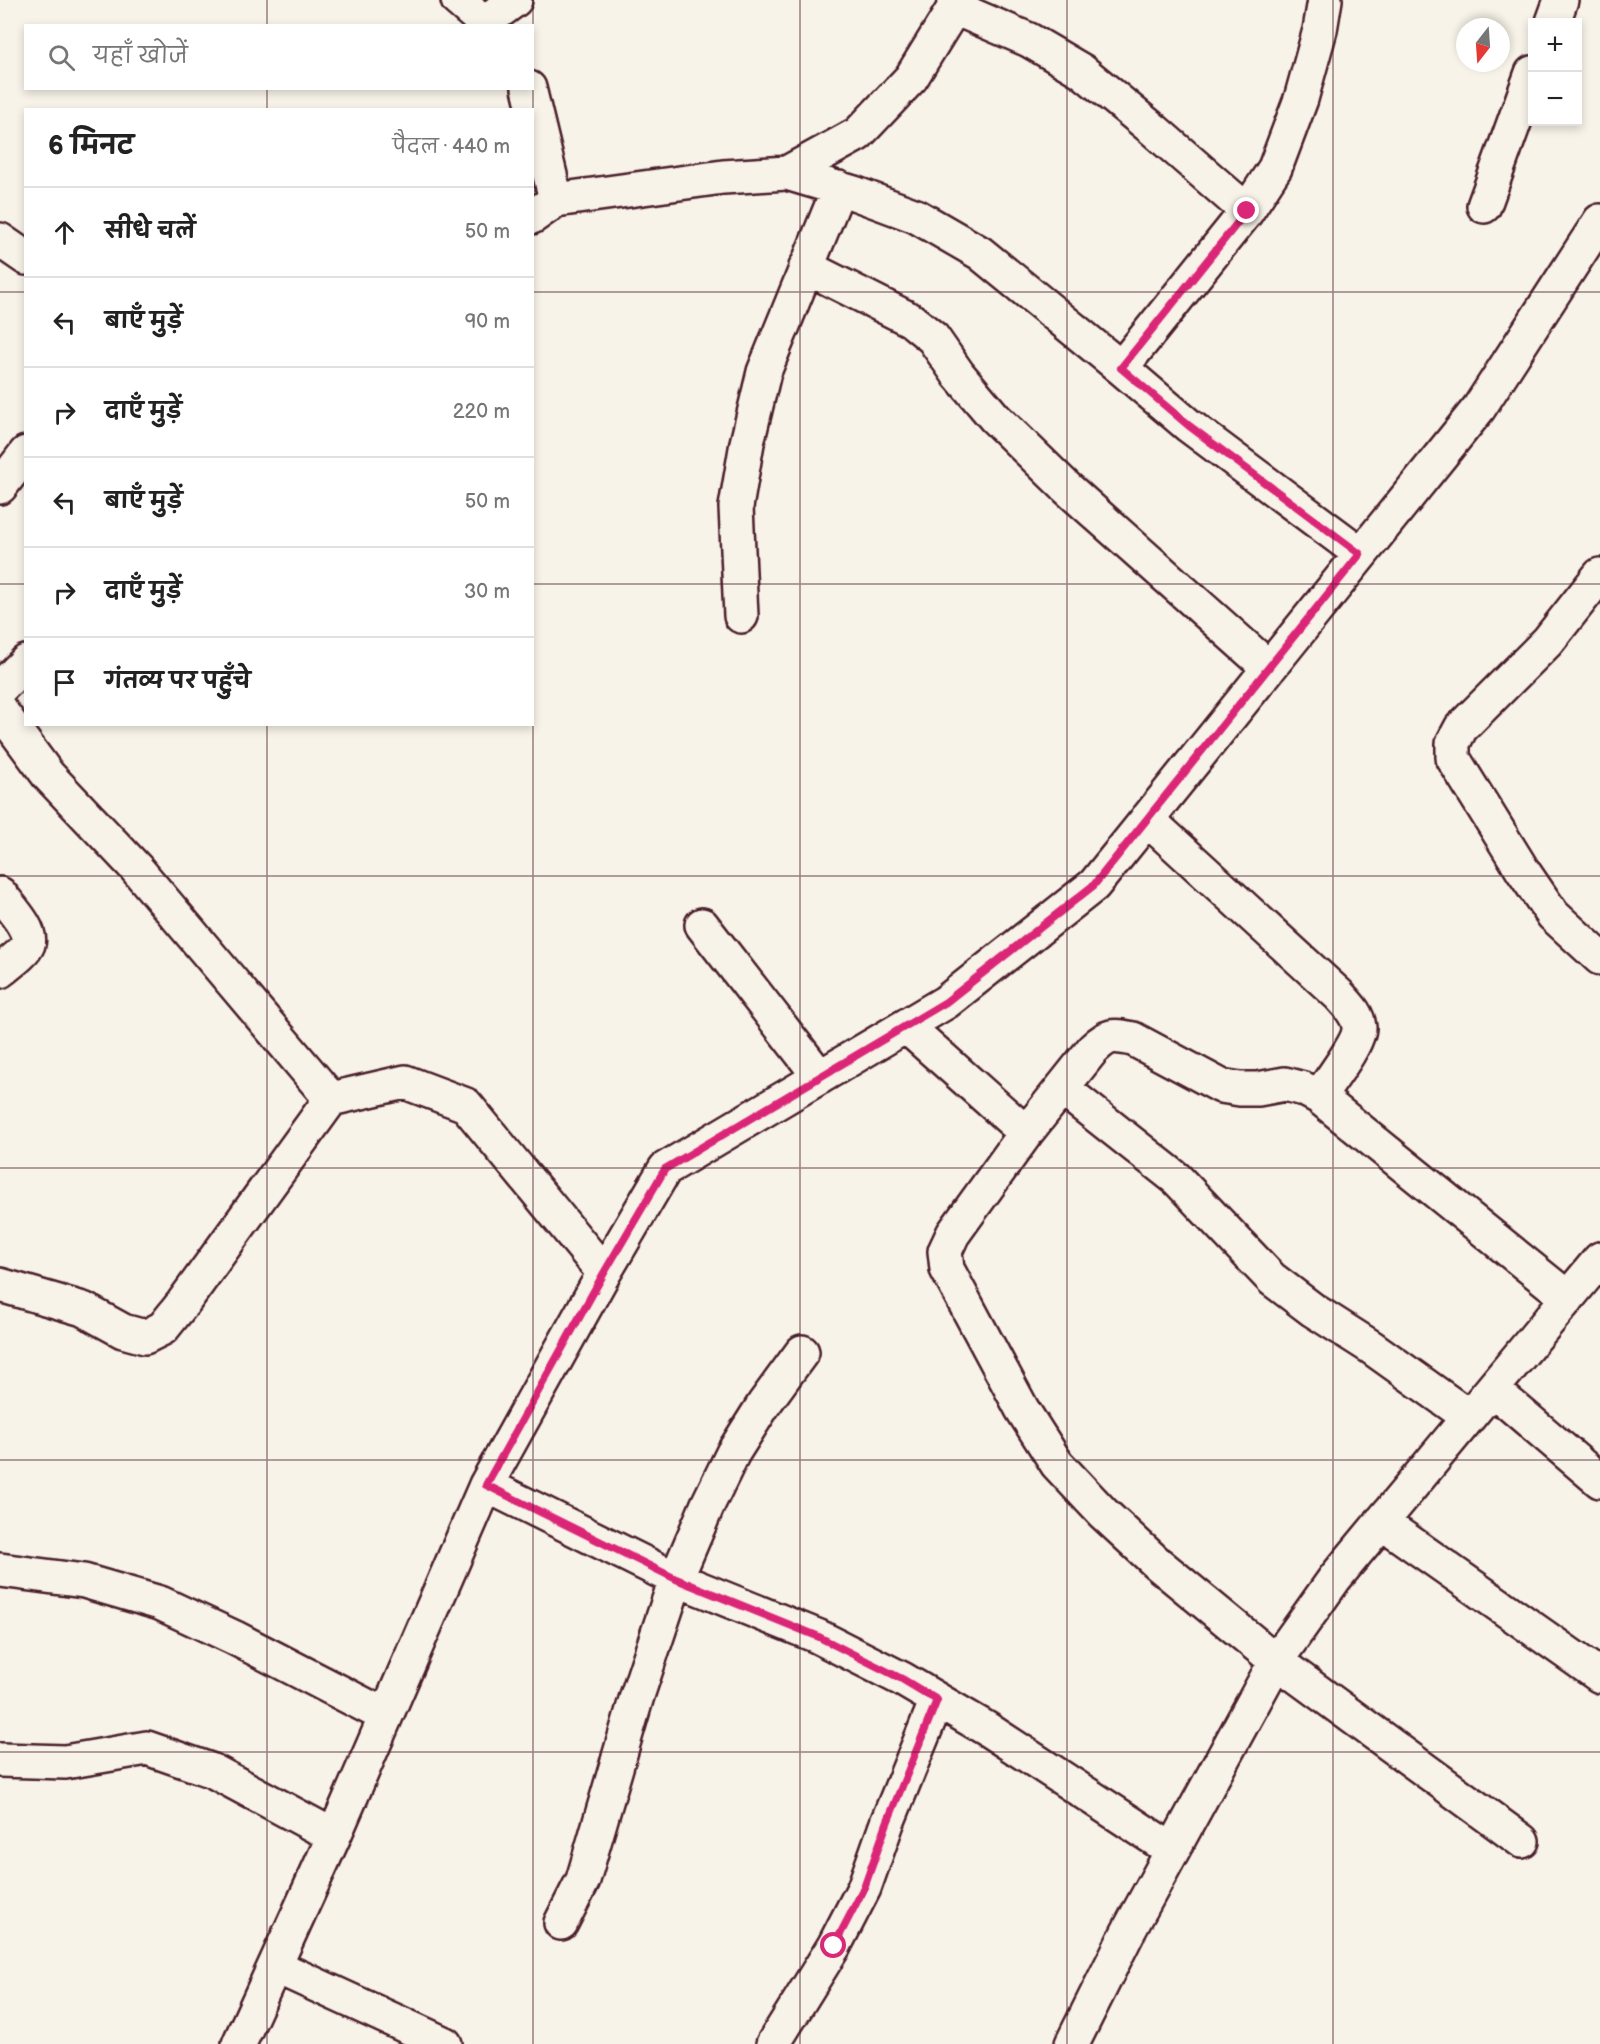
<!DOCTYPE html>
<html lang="hi">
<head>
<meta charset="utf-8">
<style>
	body { margin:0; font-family:"Balsamiq Sans","Playpen Sans Deva",sans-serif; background:#f2f2f2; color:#222 }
	.controls { position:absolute; right:18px; top:18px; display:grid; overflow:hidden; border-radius:0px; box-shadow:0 3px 9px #0003 }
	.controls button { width:54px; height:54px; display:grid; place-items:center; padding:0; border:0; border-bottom:2px solid #e0e0e0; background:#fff; color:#222; font:30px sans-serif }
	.compass { position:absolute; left:1456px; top:18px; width:54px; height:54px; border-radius:50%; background:#fff; box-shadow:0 3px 9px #0003; rotate:197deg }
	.stop { position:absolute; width:18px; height:18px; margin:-14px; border:4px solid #db2777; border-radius:50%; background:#fff }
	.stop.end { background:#db2777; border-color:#fff; box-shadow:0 2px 6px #0008 }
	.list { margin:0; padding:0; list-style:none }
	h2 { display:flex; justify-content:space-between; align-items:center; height:78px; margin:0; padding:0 24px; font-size:26px }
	h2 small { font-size:20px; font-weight:400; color:#767676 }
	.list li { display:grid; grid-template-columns:39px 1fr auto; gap:18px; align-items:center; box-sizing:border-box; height:90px; padding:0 24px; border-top:2px solid #e0e0e0 }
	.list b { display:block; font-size:22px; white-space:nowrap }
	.list em { font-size:20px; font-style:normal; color:#767676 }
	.icon { flex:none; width:33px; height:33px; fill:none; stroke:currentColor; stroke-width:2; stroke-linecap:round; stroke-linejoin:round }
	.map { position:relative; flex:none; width:1600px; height:2044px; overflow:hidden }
	.search { position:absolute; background:#fff; box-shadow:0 3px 9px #0003; left:24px; top:24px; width:510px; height:66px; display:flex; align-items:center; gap:15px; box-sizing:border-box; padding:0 21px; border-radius:0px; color:#767676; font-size:22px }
	.panel { position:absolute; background:#fff; box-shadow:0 3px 9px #0003; left:24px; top:108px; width:510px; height:618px; border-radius:0px }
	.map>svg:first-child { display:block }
</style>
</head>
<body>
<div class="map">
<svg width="1600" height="2044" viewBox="0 0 1600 2044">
	<rect width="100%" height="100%" fill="#f7f3e8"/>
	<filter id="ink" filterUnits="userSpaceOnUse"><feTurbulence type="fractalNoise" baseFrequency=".0167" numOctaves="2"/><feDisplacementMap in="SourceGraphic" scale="12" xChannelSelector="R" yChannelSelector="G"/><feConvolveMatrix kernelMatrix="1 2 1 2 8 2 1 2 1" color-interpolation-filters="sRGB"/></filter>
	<g filter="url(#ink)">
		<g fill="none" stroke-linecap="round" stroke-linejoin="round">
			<g stroke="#4a1f2b" stroke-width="38">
				<path id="minor" d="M458,0L488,26
					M955,8L1029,40L1082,71L1154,130L1247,211
					M485,22L515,0
					M1553,22L1561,0
					M529,88L556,200
					M787,173L854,193L916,216L980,253L1121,368L1188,425L1361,554
					M1484,206L1532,73
					M532,217L556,200L723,177L787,173L858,134L911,78L959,0
					M0,240L26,258
					M806,267L911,320L933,338L958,374L995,418L1067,488L1269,668
					M1121,368L1247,211L1275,168L1301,99L1320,30L1325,0
					M0,487L26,453
					M1600,575L1548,641L1461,728L1453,743V758L1523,871L1553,915L1600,958
					M741,616L736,507L747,443L764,372L839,188
					M0,688L26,662
					M0,710L48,775L136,868L331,1099L405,1082L466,1105L604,1273
					M1147,819L1339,995C1347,1004 1358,1014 1359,1027C1360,1042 1328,1083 1319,1097
					M0,894C8,905 33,930 28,944C24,954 8,964 0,971
					M702,925L820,1077
					M906,1026L1026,1133
					M1063,1089L1177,1179L1272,1279L1313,1310L1371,1347L1469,1417
					M0,1285L83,1309L123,1331L145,1337L163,1328L183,1303L331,1099
					M1492,1389L1600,1481
					M486,1485L676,1579L817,1636L902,1679L987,1729L1172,1850
					M1381,1522L1600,1676
					M0,1570L84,1581L160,1603L235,1638L386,1716
					M0,1760L65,1762L147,1748L213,1771L334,1836
					M1522,1841L1276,1661L1157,1563L1103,1513L1057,1464L1022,1409L947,1269L945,1251L953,1234L1026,1133L1093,1049C1109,1034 1112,1035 1133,1039L1221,1086L1240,1089H1258L1285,1084L1304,1089L1319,1097L1568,1298
					M561,1923L583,1880L637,1696L676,1579L708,1504L733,1453L764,1404L802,1352
					M275,1966L445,2044
					M239,2044L334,1836L486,1485L604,1273L665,1169L946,1002L1094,885L1479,408L1600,221
					M773,2044L834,1946L864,1888L887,1823L937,1700
					M1072,2044L1128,1932L1276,1661L1335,1578L1600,1259"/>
			</g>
			<use href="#minor" stroke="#f7f3e8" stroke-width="33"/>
		</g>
	</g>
	<g fill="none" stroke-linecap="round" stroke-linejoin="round" filter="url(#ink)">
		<path stroke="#db2777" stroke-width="8" d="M834,1946L864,1888L887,1823L937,1700L902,1679L817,1636L676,1579L486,1485L604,1273L665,1169L946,1002L1094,885L1360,554L1188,425L1121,368L1247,211"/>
	</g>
	<path fill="none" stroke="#4a1f2b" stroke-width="1.5" stroke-opacity="0.55" d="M267,0V26M533,0V2044M800,0V2044M1067,0V2044M1333,0V2044M267,88V110M0,292H26M532,292H1600M0,584H26M532,584H1600M267,724V2044M0,876H1600M0,1168H1600M0,1460H1600M0,1752H1600"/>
</svg>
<div class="controls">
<button>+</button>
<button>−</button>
</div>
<svg class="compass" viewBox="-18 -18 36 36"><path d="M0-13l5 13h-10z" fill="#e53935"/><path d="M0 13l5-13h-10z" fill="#767676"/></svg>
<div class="stop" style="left:834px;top:1946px"></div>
<div class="stop end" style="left:1247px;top:211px"></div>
<div class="search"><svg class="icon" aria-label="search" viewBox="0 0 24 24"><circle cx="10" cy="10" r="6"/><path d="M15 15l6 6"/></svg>यहाँ खोजें</div>
<section class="panel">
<h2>6 मिनट<small>पैदल · 440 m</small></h2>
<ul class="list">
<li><svg class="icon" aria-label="ahead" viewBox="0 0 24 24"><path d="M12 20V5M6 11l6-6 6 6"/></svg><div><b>सीधे चलें</b></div><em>50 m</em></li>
<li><svg class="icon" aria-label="left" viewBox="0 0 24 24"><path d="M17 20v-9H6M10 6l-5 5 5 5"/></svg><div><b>बाएँ मुड़ें</b></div><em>90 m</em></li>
<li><svg class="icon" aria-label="right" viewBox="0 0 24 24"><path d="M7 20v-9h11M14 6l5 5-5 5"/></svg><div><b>दाएँ मुड़ें</b></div><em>220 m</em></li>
<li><svg class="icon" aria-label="left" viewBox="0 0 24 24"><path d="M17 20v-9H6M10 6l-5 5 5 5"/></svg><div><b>बाएँ मुड़ें</b></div><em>50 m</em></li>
<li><svg class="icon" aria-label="right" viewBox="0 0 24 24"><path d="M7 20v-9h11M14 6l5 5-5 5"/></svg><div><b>दाएँ मुड़ें</b></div><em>30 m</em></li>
<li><svg class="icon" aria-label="arrive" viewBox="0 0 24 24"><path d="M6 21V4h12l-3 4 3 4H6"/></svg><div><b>गंतव्य पर पहुँचे</b></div></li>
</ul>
</section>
</div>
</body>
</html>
